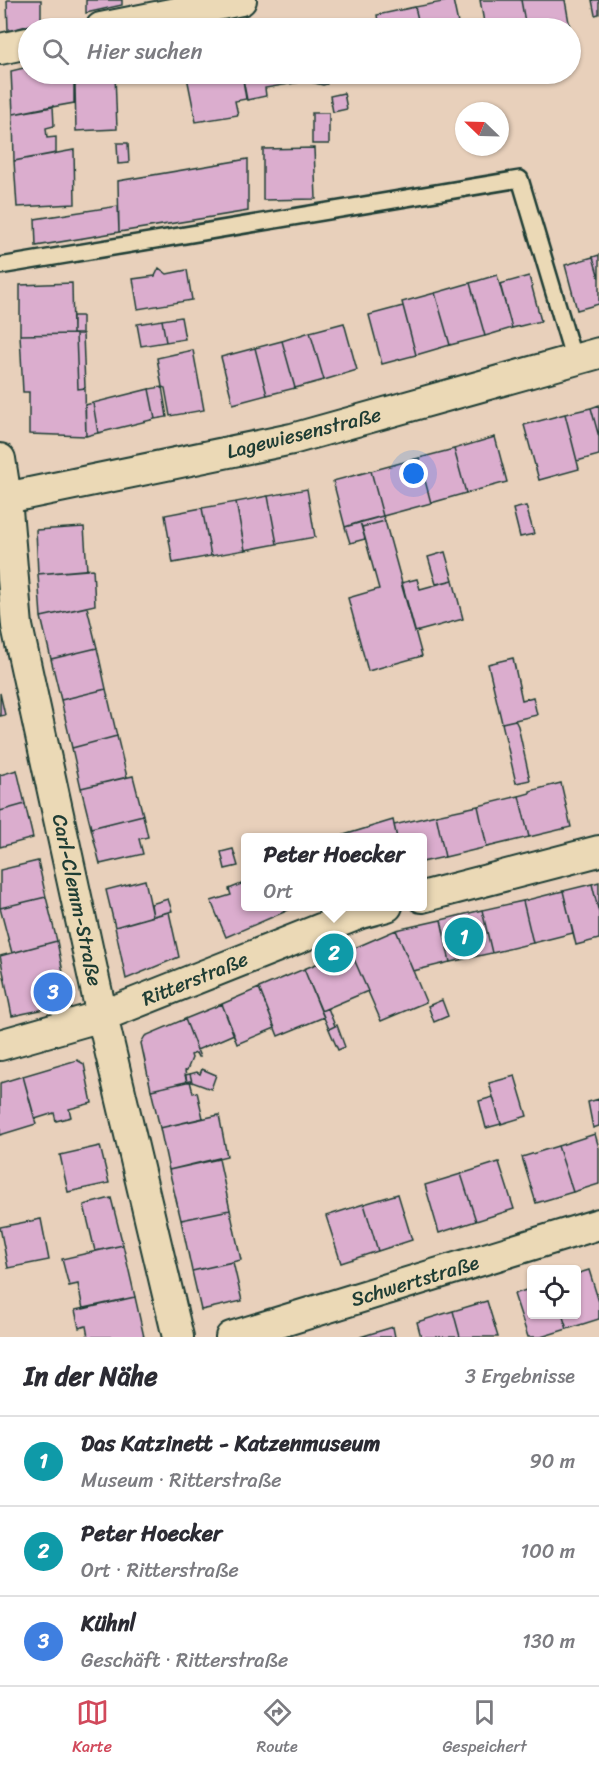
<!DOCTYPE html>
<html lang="de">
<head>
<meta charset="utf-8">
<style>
	body { margin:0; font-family:Sriracha,sans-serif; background:#f7f7f7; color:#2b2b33 }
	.controls { position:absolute; right:18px; bottom:18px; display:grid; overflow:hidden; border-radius:6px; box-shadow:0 2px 4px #0004 }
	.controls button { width:54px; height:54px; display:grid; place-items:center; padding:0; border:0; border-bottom:2px solid #e1e1e2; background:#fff; color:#2b2b33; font:30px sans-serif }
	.compass { position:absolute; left:455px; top:102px; width:54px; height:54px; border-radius:50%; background:#fff; box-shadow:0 2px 4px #0004; rotate:293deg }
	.you { position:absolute; left:414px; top:474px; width:21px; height:21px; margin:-15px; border:4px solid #fff; border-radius:50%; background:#1a73e8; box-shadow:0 0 0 9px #1a73e833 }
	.badge { display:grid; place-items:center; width:39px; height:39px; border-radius:50%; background:#d1495b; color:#fff; font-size:20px; font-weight:700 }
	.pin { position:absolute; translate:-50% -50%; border:3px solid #fff; box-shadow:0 2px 6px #0006 }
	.popup { position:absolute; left:241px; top:833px; width:186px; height:78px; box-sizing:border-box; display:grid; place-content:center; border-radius:6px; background:#fff; filter:drop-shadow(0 2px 4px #0005); font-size:20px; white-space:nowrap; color:#7c7c81 }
	.popup b { font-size:22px; color:#2b2b33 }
	.popup::after { content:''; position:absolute; left:50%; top:100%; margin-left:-12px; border:12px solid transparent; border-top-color:#fff }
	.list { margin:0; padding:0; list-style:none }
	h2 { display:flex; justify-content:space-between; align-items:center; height:78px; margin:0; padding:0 24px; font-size:26px }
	h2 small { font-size:20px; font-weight:400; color:#7c7c81 }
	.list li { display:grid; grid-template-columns:39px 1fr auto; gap:18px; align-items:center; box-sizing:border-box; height:90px; padding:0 24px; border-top:2px solid #e1e1e2 }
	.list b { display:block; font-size:22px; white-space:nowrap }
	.list p { margin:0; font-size:20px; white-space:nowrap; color:#7c7c81 }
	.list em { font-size:20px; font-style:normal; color:#7c7c81 }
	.icon { flex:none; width:33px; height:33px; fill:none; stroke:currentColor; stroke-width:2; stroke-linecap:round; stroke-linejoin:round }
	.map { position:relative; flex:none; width:599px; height:1337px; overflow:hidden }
	.search { position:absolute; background:#fff; box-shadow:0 2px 4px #0004; left:18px; right:18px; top:18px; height:66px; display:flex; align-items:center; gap:15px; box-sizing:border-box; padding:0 21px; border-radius:33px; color:#7c7c81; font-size:22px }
	.sheet { height:348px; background:#fff }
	nav { display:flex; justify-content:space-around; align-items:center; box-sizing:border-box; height:84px; border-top:2px solid #e1e1e2; background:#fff; font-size:16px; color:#7c7c81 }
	nav a { display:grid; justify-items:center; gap:3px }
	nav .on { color:#d1495b }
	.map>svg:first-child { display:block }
</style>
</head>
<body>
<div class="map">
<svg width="599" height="1337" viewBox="0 0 599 1337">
	<rect width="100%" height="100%" fill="#e8d0bb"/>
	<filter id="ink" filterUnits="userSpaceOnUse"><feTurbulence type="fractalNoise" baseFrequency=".0167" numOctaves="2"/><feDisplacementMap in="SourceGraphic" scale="12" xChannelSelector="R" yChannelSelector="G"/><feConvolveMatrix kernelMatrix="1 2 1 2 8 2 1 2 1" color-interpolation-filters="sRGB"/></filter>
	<g filter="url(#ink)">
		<path fill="#dbadce" stroke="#1f3d34" stroke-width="1.5" d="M7,0H41V22L8,31Z
			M86,0H122V5L86,13Z
			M453,0L459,28H420L415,7Z
			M480,0H521L526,28H485Z
			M521,0H565L570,28H526Z
			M592,0H599V14L595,15Z
			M415,7L420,28H379L377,15Z
			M354,21L356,28H316Z
			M28,67V74H40L41,80L74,74V103L13,114L11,71Z
			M115,74L117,129L76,131L75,85Z
			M197,74H242L246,99L235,101L238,115L196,122L187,77Z
			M242,74H325L327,84L323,85L307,81L265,88L266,96L247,100Z
			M389,74H411L389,78Z
			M344,93L347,109L333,112L330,96Z
			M53,106L54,126L46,128L47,138L56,137V153L14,161L13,114Z
			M312,113H329V144H312Z
			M117,143H128L129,163L118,164Z
			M314,148L316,199L263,200V149Z
			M74,150L75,204L17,207L14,161Z
			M248,159V211L119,232L118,181Z
			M118,206L119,232L36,246L35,219Z
			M599,255V278L593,257Z
			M593,257L599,278V304L577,310L565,265Z
			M159,268L167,274L187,270L192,300L138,309L133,279L155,276Z
			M497,275L512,328L485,336L470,283Z
			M529,276L541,321L512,328L500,284Z
			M72,283L73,334L20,335V285Z
			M470,283L485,336L450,345L435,293Z
			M435,293L450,345L416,355L402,302Z
			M403,306L416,355L382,364L369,315Z
			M73,316H82V334H73Z
			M181,317L185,339L166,342L162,320Z
			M162,320L166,342L141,346L137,324Z
			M344,323L357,370L324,380L310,332Z
			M310,332L324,380L295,388L282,341Z
			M76,334L78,389L85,388L86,436L29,434V392H23L20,335Z
			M76,334H83L85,388L78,389Z
			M282,341L295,388L267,395L255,348Z
			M255,348L267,395L233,404L221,357Z
			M193,350L204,410L170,416L165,388L162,387L157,358Z
			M162,387L167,417L155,419L149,389Z
			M149,389L155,419L98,433L93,403Z
			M93,403L98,433L86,436L85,405Z
			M599,405V437L591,408Z
			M591,408L599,437V455L577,461L565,414Z
			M565,414L579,469L539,480L524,425Z
			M495,437L507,482L466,493L454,449Z
			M454,449L466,493L431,503L419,458Z
			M419,458L431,503L383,516L371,471Z
			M371,471L383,516L345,527L333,481Z
			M307,489L315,537L277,544L268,496Z
			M268,496L277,544L245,550L236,502Z
			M236,502L245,550L211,556L202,508Z
			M526,506L534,534L520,537L513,509Z
			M202,508L211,556L173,563L165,515Z
			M383,516L385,521L362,527L360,522Z
			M385,521L422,656L368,671L348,598L379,589L362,527Z
			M360,522L365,539L350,543L345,527Z
			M84,527L87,570L38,574L36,530Z
			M445,552L453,580L436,584L428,557Z
			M93,569L95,605L41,617L38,574Z
			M417,579L420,589L453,580L463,619L415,632L401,583Z
			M87,607L97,648L51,659L41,617Z
			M97,648L106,689L61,700L51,659Z
			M513,658L522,700L533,697L537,715L502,723L488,664Z
			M106,689L117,736L72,748L61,700Z
			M0,693L5,715L0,716Z
			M515,720L518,726L530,780L516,783L502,723Z
			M117,736L127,777L81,788L72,748Z
			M17,770L25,804L0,811V775Z
			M133,776L143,815L91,828L81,788Z
			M561,783L571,827L529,837L519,796L530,793V791Z
			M519,796L529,837L487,847L478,806Z
			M25,804L33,838L0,847V811Z
			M478,806L487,847L445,857L436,815Z
			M143,815L148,837L139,839L143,854L100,864L91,828Z
			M436,815L445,857L422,862V838H397L394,825Z
			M393,820L397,838H346L344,835Z
			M233,849L238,866L225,869L221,852Z
			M38,861L46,897L0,908V870Z
			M145,880L153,916L115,927L106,890Z
			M246,882V906H282L284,912L226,937L211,901L231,895L229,889Z
			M599,882V913L592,884Z
			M592,884L599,913V939L576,945L563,891Z
			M563,891L573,933L533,943L523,901Z
			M46,897L57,941L12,953L0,908Z
			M168,899L172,911L153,916L151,904Z
			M523,901L533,943L492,953L482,910Z
			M282,906H297L284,912Z
			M482,910L492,953L450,962L441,920Z
			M169,912L179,957L126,979L115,927Z
			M441,920L450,962L413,971L396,930Z
			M396,930L426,1002L381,1021L350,950Z
			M57,941L69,1004L12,1016L0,956Z
			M350,950L368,991L321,1011L304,969Z
			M304,969L324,1017L278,1036L259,988Z
			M259,988L275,1028L237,1044L222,1004Z
			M442,1000L448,1016L434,1022L428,1006Z
			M222,1004L234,1034L197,1050L185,1019Z
			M328,1008L335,1026L329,1029L321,1011Z
			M185,1019L200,1057H198L196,1053L191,1055L192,1058L187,1070L185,1071L187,1082L151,1090L141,1043L145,1036Z
			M337,1025L345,1047L338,1050L329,1029Z
			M77,1060L84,1064L92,1103L69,1109L71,1117L56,1121L54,1113L35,1119L23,1076Z
			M202,1069L216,1075L211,1089L192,1082L190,1074L197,1072L200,1074Z
			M190,1074L192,1082H187L185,1075Z
			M23,1076L36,1124L0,1135V1083Z
			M515,1076L527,1116L501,1124L489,1083Z
			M190,1081L193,1093L197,1092L203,1118L160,1128L151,1090Z
			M493,1097L501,1124L486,1128L479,1101Z
			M599,1099V1126L593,1128L588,1102Z
			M219,1115L227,1156L169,1170L160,1128Z
			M595,1134L599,1148V1184L573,1192L558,1146Z
			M100,1146L109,1183L68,1192L60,1155Z
			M558,1146L573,1192L536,1203L522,1157Z
			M219,1159L230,1210L181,1220L169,1170Z
			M499,1162L514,1209L476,1221L461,1174Z
			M461,1174L476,1221L439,1233L425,1185Z
			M398,1194L412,1240L378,1251L364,1204Z
			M111,1198L123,1245L95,1251L84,1205Z
			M364,1204L378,1251L341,1263L326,1216Z
			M230,1210L241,1260L192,1271L181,1220Z
			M41,1219L49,1260L8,1268L0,1227Z
			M123,1245L135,1297L83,1309L78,1284L69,1286L62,1259Z
			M233,1262L242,1301L201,1310L192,1271Z
			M589,1270L599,1302V1319L567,1329L562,1314H576V1274Z
			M532,1288V1314H562L567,1329L541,1337H528L514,1294Z
			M135,1297L144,1337H88L86,1326L79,1328L75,1310Z
			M487,1301L498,1337H460L453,1311Z
			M453,1311L460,1337H421L417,1322Z
			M393,1327L395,1337H360Z"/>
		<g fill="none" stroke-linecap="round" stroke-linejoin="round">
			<g stroke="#1f3d34" stroke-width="20">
				<path id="service" d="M0,266L520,179L574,360"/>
			</g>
			<g stroke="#1f3d34" stroke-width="34">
				<path id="minor" d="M101,28L241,0
					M0,49L28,43
					M0,459L6,498L17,626L102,1016L178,1337
					M6,498L292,439L599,353
					M422,897L599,851
					M0,1045L102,1016L361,913L387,906
					M231,1337L599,1224"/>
			</g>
			<use href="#service" stroke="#ebd9b6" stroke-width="15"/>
			<use href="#minor" stroke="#ebd9b6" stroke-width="30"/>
		</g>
	</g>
	<g text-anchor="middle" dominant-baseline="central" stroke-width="4.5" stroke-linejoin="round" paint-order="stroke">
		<g font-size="20" fill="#1f3d34" stroke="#ebd9b6">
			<text transform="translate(304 433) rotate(-14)">Lagewiesenstraße</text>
			<text transform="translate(77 900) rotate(78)">Carl-Clemm-Straße</text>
			<text transform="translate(195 979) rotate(-22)">Ritterstraße</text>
			<text transform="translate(415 1281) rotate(-17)">Schwertstraße</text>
		</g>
	</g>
</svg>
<div class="controls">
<button><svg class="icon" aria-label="locate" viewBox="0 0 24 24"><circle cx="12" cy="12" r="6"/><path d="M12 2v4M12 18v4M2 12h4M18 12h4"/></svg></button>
</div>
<svg class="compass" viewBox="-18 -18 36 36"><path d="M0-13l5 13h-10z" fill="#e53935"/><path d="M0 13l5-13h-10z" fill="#7c7c81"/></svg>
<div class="you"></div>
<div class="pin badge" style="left:464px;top:937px;background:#0f9aa8">1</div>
<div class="pin badge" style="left:334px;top:953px;background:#0f9aa8">2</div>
<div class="popup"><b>Peter Hoecker</b>Ort</div>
<div class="pin badge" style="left:53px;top:992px;background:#3f7fe0">3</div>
<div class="search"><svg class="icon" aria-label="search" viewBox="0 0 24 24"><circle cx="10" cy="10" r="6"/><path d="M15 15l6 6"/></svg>Hier suchen</div>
</div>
<section class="sheet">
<h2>In der Nähe<small>3 Ergebnisse</small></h2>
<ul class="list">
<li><span class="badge" style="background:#0f9aa8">1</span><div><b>Das Katzinett - Katzenmuseum</b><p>Museum · Ritterstraße</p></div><em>90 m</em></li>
<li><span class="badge" style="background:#0f9aa8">2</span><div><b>Peter Hoecker</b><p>Ort · Ritterstraße</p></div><em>100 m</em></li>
<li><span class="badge" style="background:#3f7fe0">3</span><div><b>Kühnl</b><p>Geschäft · Ritterstraße</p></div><em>130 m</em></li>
</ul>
</section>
<nav>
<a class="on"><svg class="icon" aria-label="map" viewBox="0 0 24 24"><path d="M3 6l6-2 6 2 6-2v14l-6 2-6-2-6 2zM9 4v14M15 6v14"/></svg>Karte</a>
<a><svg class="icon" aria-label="directions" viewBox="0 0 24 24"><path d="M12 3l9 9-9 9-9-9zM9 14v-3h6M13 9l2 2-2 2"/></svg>Route</a>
<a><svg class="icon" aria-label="saved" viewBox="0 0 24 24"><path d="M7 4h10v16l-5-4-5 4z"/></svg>Gespeichert</a>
</nav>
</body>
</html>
